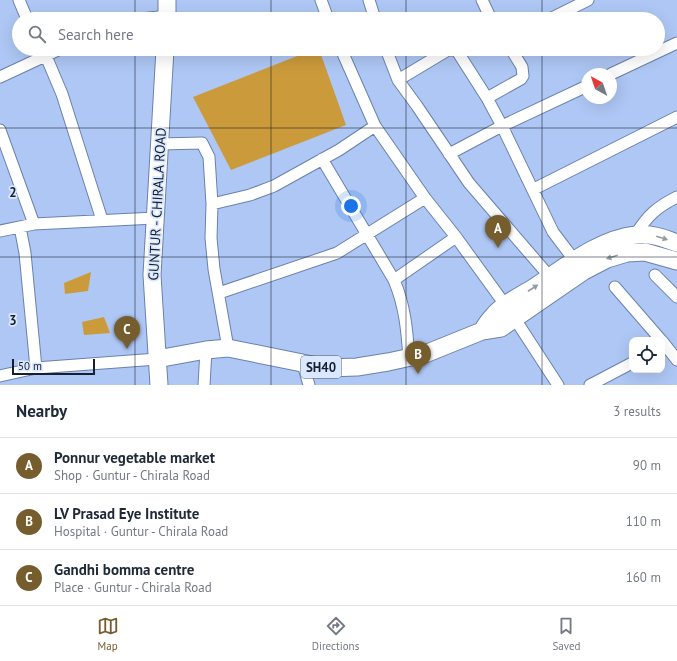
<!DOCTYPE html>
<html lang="en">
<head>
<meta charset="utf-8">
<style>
	body { margin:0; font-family:"PT Sans",sans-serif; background:#f2f2f3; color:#1f2937 }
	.controls { position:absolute; right:12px; bottom:12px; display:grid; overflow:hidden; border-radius:8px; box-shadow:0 4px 16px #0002 }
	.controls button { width:36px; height:36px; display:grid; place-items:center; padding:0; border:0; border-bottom:1px solid #e0e1e3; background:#fff; color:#1f2937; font:20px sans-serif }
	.compass { position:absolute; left:581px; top:68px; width:36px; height:36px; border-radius:50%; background:#fff; box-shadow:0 4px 16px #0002; rotate:320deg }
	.scale { position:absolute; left:12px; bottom:10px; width:83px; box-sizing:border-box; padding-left:4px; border:2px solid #161f30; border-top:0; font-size:11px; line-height:14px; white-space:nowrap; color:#161f30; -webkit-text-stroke:3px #dae8ff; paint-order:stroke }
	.you { position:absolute; left:351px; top:206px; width:14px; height:14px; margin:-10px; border:3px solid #fff; border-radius:50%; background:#1a73e8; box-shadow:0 0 0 6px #1a73e833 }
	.badge { display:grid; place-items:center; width:26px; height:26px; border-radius:50%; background:#765d2e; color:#fff; font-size:13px; font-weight:700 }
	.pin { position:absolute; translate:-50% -33px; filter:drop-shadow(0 1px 2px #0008) }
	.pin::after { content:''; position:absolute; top:21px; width:14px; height:12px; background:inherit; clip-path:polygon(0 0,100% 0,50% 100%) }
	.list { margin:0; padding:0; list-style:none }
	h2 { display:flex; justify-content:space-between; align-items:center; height:52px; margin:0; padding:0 16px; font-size:17px }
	h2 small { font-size:13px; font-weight:400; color:#747a83 }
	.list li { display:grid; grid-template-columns:26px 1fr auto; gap:12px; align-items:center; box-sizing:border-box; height:56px; padding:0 16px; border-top:1px solid #e0e1e3 }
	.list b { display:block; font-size:15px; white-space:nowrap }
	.list p { margin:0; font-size:13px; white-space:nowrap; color:#747a83 }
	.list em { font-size:13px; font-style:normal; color:#747a83 }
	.icon { flex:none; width:22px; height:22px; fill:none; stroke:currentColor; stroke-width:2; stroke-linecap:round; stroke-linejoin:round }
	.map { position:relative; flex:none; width:677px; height:385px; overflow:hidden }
	.search { position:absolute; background:#fff; box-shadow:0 4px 16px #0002; left:12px; right:12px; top:12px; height:44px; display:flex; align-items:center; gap:10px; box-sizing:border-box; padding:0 14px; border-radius:22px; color:#747a83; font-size:15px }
	.sheet { height:220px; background:#fff }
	nav { display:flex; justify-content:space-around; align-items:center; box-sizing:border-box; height:56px; border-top:1px solid #e0e1e3; background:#fff; font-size:11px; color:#747a83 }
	nav a { display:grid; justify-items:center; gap:2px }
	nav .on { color:#765d2e }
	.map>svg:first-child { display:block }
</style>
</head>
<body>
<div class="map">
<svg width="677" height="385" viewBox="0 0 677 385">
	<rect width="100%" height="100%" fill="#aec7f4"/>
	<path fill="#cb9b3b" d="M315,49H319L346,125L231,170L193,97Z
		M91,272L88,291L65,294L64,283Z
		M104,317L110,333L84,335L82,322Z"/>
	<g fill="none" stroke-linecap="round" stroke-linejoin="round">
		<g stroke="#6a82ab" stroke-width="13">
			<path id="street" d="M19,0L27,19
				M321,0L328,19
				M369,0L375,19
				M482,0L491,19
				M140,19L168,16
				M550,19L588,0
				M43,49L62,94L102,220
				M341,49L375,126L425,198L456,237L506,306
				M386,49L398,80L417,106L469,183L550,277
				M611,74L677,43
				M0,77L60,49
				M398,80L448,50H456L459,54L487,98L502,126L553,232L575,261
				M487,98L521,79L523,76L522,67L511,49
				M0,130L34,224
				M159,144L202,143L209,157L212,204L211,238L214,269L228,348
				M449,154L502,126L587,86
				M322,159L394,280C405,306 407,330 409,358
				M534,189L677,117
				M212,204L250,195L274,186L339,150L375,126
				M20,227L25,253L36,368
				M0,231L34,224L155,218
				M636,234C648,215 657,207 677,197
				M655,275L677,297
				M394,280L456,237
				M615,287L661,340
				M219,293L337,253L425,198
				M515,319L558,385
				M662,341L677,360
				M303,364L309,385
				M0,376L36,368L157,359
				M204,385L206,350
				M590,385L632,363"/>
		</g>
		<g stroke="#6a82ab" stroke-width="19">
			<path id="primary" d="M167,19V0
				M482,331C485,326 489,320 493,316C503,304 520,296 533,288C564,268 598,239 636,235C650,233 664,238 677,243
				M157,359L206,350L228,348L327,368L357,367L388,362L425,354L482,331L501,328L584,271L607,259L627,253L645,252L677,261
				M159,385L152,275L165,49"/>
		</g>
		<use href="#street" stroke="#fff" stroke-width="11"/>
		<use href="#primary" stroke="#fff" stroke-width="17"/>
	</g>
	<defs><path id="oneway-solid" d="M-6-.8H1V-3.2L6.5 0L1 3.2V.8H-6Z"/></defs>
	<g fill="#969aa2">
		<use href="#oneway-solid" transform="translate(662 238) rotate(17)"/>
		<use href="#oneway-solid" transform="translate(612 257) rotate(163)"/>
		<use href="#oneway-solid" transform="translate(533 288) rotate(-33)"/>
	</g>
	<path fill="none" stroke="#161f30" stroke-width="1" stroke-opacity="0.55" d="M135,0V19M271,0V19M406,0V19M542,0V19M135,49V385M271,49V385M406,49V385M542,49V385M0,128H677M0,257H677"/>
	<g text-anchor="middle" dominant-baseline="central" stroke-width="3.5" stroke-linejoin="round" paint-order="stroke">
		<rect fill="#dae8ff" stroke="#515b6e" stroke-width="1" x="301" y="356" width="40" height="22" rx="3"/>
		<g font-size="13" font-weight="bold" fill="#161f30">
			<text x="321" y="367">SH40</text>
		</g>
		<g font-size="14" fill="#161f30" stroke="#dae8ff">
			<text transform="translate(157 204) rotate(-87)">GUNTUR - CHIRALA ROAD</text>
		</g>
	</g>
	<g font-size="13" text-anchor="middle" font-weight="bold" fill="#161f30" stroke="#dae8ff" stroke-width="3.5" stroke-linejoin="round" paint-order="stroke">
		<text x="13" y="197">2</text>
		<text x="13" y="325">3</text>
	</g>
</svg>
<div class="controls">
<button><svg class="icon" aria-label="locate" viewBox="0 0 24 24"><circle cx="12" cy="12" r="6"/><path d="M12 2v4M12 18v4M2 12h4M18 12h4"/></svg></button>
</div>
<svg class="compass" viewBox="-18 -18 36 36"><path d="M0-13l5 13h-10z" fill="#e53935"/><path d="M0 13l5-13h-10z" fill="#747a83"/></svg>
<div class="scale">50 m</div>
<div class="you"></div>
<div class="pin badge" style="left:498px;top:248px">A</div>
<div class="pin badge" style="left:418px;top:374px">B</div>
<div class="pin badge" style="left:127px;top:349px">C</div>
<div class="search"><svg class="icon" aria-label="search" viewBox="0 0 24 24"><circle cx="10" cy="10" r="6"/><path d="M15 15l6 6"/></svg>Search here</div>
</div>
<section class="sheet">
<h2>Nearby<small>3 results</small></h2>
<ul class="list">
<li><span class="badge">A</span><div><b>Ponnur vegetable market</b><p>Shop · Guntur - Chirala Road</p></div><em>90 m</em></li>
<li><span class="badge">B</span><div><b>LV Prasad Eye Institute</b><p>Hospital · Guntur - Chirala Road</p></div><em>110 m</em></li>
<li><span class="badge">C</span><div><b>Gandhi bomma centre</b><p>Place · Guntur - Chirala Road</p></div><em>160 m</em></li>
</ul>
</section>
<nav>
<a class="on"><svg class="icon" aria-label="map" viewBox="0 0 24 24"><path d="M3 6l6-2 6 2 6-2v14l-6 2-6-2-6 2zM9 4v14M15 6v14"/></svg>Map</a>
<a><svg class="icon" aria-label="directions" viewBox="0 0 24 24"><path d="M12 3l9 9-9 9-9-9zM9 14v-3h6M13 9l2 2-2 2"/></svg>Directions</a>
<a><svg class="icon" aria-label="saved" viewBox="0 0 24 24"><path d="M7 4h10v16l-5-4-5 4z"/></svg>Saved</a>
</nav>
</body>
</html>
